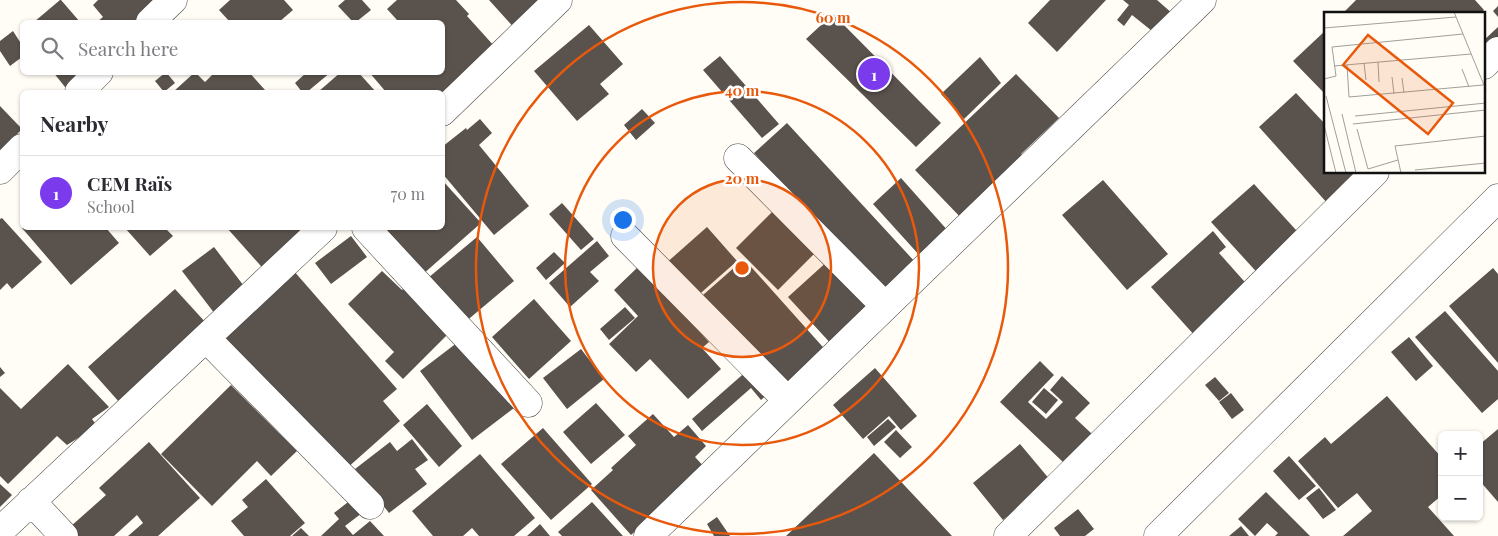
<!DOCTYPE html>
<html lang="en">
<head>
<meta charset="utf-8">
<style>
	body { margin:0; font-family:"Playfair Display",serif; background:#f7f7f7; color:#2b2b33 }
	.controls { position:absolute; right:15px; bottom:15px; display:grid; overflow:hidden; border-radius:8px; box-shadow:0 1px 4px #0004 }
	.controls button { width:45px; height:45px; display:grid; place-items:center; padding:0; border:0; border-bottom:1px solid #e1e1e2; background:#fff; color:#2b2b33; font:25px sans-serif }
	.you { position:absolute; left:622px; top:219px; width:18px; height:18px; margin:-12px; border:4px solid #fff; border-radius:50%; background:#1a73e8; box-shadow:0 0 0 8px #1a73e833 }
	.badge { display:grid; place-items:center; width:32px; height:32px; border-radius:50%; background:#7c3aed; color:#fff; font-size:16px; font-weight:700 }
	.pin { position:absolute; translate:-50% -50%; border:2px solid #fff; box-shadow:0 1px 5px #0006 }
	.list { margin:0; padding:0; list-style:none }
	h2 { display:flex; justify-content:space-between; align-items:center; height:65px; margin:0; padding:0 20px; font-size:21px }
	h2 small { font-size:16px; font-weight:400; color:#7c7c81 }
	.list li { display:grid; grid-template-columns:32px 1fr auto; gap:15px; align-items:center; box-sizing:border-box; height:75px; padding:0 20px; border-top:1px solid #e1e1e2 }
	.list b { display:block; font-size:19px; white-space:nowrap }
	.list p { margin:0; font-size:16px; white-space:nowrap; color:#7c7c81 }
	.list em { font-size:16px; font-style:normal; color:#7c7c81 }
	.icon { flex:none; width:28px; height:28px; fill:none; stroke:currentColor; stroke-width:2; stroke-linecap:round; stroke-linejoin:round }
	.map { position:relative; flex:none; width:1498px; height:536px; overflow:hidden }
	.search { position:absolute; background:#fff; box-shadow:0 1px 4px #0004; left:20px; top:20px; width:425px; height:55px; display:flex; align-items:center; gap:12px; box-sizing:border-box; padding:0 18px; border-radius:8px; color:#7c7c81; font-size:19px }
	.panel { position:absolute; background:#fff; box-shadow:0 1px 4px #0004; left:20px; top:90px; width:425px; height:140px; border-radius:8px }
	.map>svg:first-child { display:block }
</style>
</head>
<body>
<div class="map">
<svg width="1498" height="536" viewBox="0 0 1498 536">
	<rect width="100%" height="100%" fill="#fffdf5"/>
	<path fill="#5a524d" d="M61,0L80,22H34L60,0Z
		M98,0H156L145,22H97L103,17L93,5Z
		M230,0H284L293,10L279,22H230L219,10Z
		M345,0H362L371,10L356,22H353L338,6Z
		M397,0H456L469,14L467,16L495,47L442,92H386L369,72H442V22H395L397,20L387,9Z
		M489,0H552L517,31Z
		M1050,0H1106L1057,52L1028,23Z
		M1123,0H1157L1173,14L1157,35L1132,15L1124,26L1117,20L1129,5Z
		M1356,0H1475L1484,10L1480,14H1342Z
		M1498,6V17L1493,11Z
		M833,14L941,123L916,147L806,39Z
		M589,25L623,64L600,84L609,94L577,121L534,71Z
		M1498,27V47L1484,60V40Z
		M1326,30V95L1293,61Z
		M13,31L22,45V57L10,66L0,51V41Z
		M720,56L779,124L762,138L703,70Z
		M980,57L1001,83L964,119L941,94Z
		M53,72H92L69,92Z
		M166,72L175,83L164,92L155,81Z
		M195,72L205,82L215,72H249L265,90L263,92H173Z
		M307,72H331L307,92H302L295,83Z
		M341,72H358L376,92H318Z
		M1016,74L1059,118L1021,154L1028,161L965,222L915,170Z
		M1296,93L1326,125V172H1363L1328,204L1259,127Z
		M0,106L22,129L0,152Z
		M642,109L655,123L636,140L624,125Z
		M480,119L492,133L479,145L529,206L494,235L442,173V147L466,128L467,130Z
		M787,123L916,263L882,293L754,153Z
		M901,178L949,232L921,257L873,204Z
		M442,180L481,223L422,275L381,228H442Z
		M1103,180L1168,254L1127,290L1062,215Z
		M1254,184L1306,241L1263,279L1211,222Z
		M562,203L594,239L581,250L549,214Z
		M776,208L818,250L778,290L736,248Z
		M2,218L42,262L12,289L7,283L0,290V219Z
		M707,227L737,261L694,299L664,265Z
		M22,228H106L119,243L71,285Z
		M125,228H165L173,236L150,256Z
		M227,228H320L268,274Z
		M1213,231L1226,247L1219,253L1251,289L1196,337L1151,287Z
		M351,236L367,257L331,284L315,263Z
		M477,237L514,281L464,323L428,278Z
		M597,241L609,256L590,272L599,281L570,307L549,283Z
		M214,247L247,290L215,314L182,271Z
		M554,252L565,263L546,280L536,268Z
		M744,259L830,355L789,391L703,295Z
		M830,259L875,310L834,347L788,297Z
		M639,266L709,342L702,348L721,369L688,399L650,359L636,372L609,344L638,316L614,290Z
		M1493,268L1498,274V363L1449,306Z
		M293,270L397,389L383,401L400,421L346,469L218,337Z
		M382,271L402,290L404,288L449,333L403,379L385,361L394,352L348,304Z
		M175,289L207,324L120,403L88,367Z
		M534,299L571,341L529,379L492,337Z
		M625,307L635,318L609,340L600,329Z
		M1445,311L1498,371V399L1482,413L1415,337Z
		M1409,337L1433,366L1416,381L1391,352Z
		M462,339L514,408L472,440L420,371Z
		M581,349L604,379L567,409L543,378Z
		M1040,361L1054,375L1028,402L1046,419L1063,402L1050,390L1062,376L1090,403L1075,418L1092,434L1064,463L1000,402Z
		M68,364L109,407L92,419L97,426L67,445L57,436L8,484L0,476V388L21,409Z
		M0,367L5,373L0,377Z
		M875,368L917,416L901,430L889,416L863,439L833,405Z
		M749,369L770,392L761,400L751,388L702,431L692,419Z
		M1215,377L1229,393L1219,401L1205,385Z
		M231,385L297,451L271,476L257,461L212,506L161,454Z
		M1044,388L1058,400L1046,414L1032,402Z
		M1231,393L1244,410L1232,419L1219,402Z
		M1387,396L1442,458V495L1428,507L1454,536H1343L1372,511L1357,493L1338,508L1298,461L1325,437L1331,444Z
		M596,403L625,435L591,464L563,432Z
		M427,404L462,446L439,467L403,425Z
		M653,414L674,437L688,425L706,446L695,457L706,469L631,535L591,490L613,470L611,468L636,445L628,436Z
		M888,419L896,427L874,446L867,437Z
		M543,428L592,484L551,520L501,464Z
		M1498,429V502L1479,480V445Z
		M896,430L912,447L900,458L884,442Z
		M412,439L428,460L415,469L427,484L389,513L355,469L390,442L397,451Z
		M149,442L200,498L158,536H128L143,523L137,515L114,536H78L70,527L106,495L99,488Z
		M1020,444L1051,481L1003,520L973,483Z
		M874,453L952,536H786Z
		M480,454L535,518L514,536H479L472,528L463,536H433L412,511Z
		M1289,456L1316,486L1299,500L1273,471Z
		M266,479L305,523L290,536H244L231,521L248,507L242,500Z
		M0,484L12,495L0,507Z
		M1319,488L1336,510L1323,519L1306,498Z
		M1266,492L1310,536H1275L1278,533L1267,523L1255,536L1238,519Z
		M352,499L362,513L345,526L353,535L370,521L384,536H321L339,519L334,513Z
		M592,502L623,536H562L558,532Z
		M1078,509L1094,529L1085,536H1060L1054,528Z
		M717,517L730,536H714L707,524Z
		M540,524L550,536H527Z
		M1241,526L1249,536H1229Z
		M301,528L309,536H292Z"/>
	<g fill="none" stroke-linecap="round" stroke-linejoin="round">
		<g stroke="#444" stroke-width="29">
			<path id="street" d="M150,22L173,0
				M1484,65L1498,51
				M79,92L99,72
				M442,112L558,0
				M738,158L885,306
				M0,170L22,148
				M366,228L528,403
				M625,236L787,400
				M206,338L370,505
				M31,501L64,536
				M0,531L323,228
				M648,536L1202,0
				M1008,536L1375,172
				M1158,536L1498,198"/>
		</g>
		<use href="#street" stroke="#fff" stroke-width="28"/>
	</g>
	<circle cx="742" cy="268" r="89" fill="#e8590c" fill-opacity=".12"/>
	<g fill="none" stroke="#e8590c" stroke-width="2.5">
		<circle cx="742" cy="268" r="89"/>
		<circle cx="742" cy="268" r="177"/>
		<circle cx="742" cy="268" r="266"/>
	</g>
	<g transform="translate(1324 12)">
		<rect width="161" height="161" fill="#fffdf5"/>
		<path fill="none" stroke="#a09f9a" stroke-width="1" d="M130,0L162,78M0,16L132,5M54,50L55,70M40,51L42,68M23,53L25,85L159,73M10,54L147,42M138,57L145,75M68,65L70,82M78,66L80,81M0,67L12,64L8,35L139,22M2,84L22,161M18,102L32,161M31,104L162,91M29,112L162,98M0,113L12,161M33,117L44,157L74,148M91,158L162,151M77,161L71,134L162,124"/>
		<path fill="#e8590c" fill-opacity="0.15" stroke="#e8590c" stroke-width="2.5" d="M44,23L129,91L104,122L19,53Z"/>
		<rect width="161" height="161" fill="none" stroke="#111" stroke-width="2.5"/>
	</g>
	<circle cx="742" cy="268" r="8" fill="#e8590c" stroke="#fff" stroke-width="2.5"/>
	<g font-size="15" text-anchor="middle" font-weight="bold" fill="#e8590c" stroke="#fff" stroke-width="5" stroke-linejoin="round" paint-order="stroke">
		<text x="833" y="23">60 m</text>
		<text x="742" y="96">40 m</text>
		<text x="742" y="184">20 m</text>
	</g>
</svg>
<div class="controls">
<button>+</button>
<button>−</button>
</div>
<div class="you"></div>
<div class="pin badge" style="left:874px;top:74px">1</div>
<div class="search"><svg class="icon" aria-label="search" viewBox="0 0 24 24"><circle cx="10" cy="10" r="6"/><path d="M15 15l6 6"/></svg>Search here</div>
<section class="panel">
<h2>Nearby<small></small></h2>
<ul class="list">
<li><span class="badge">1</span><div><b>CEM Raïs</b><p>School</p></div><em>70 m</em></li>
</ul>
</section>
</div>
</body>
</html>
